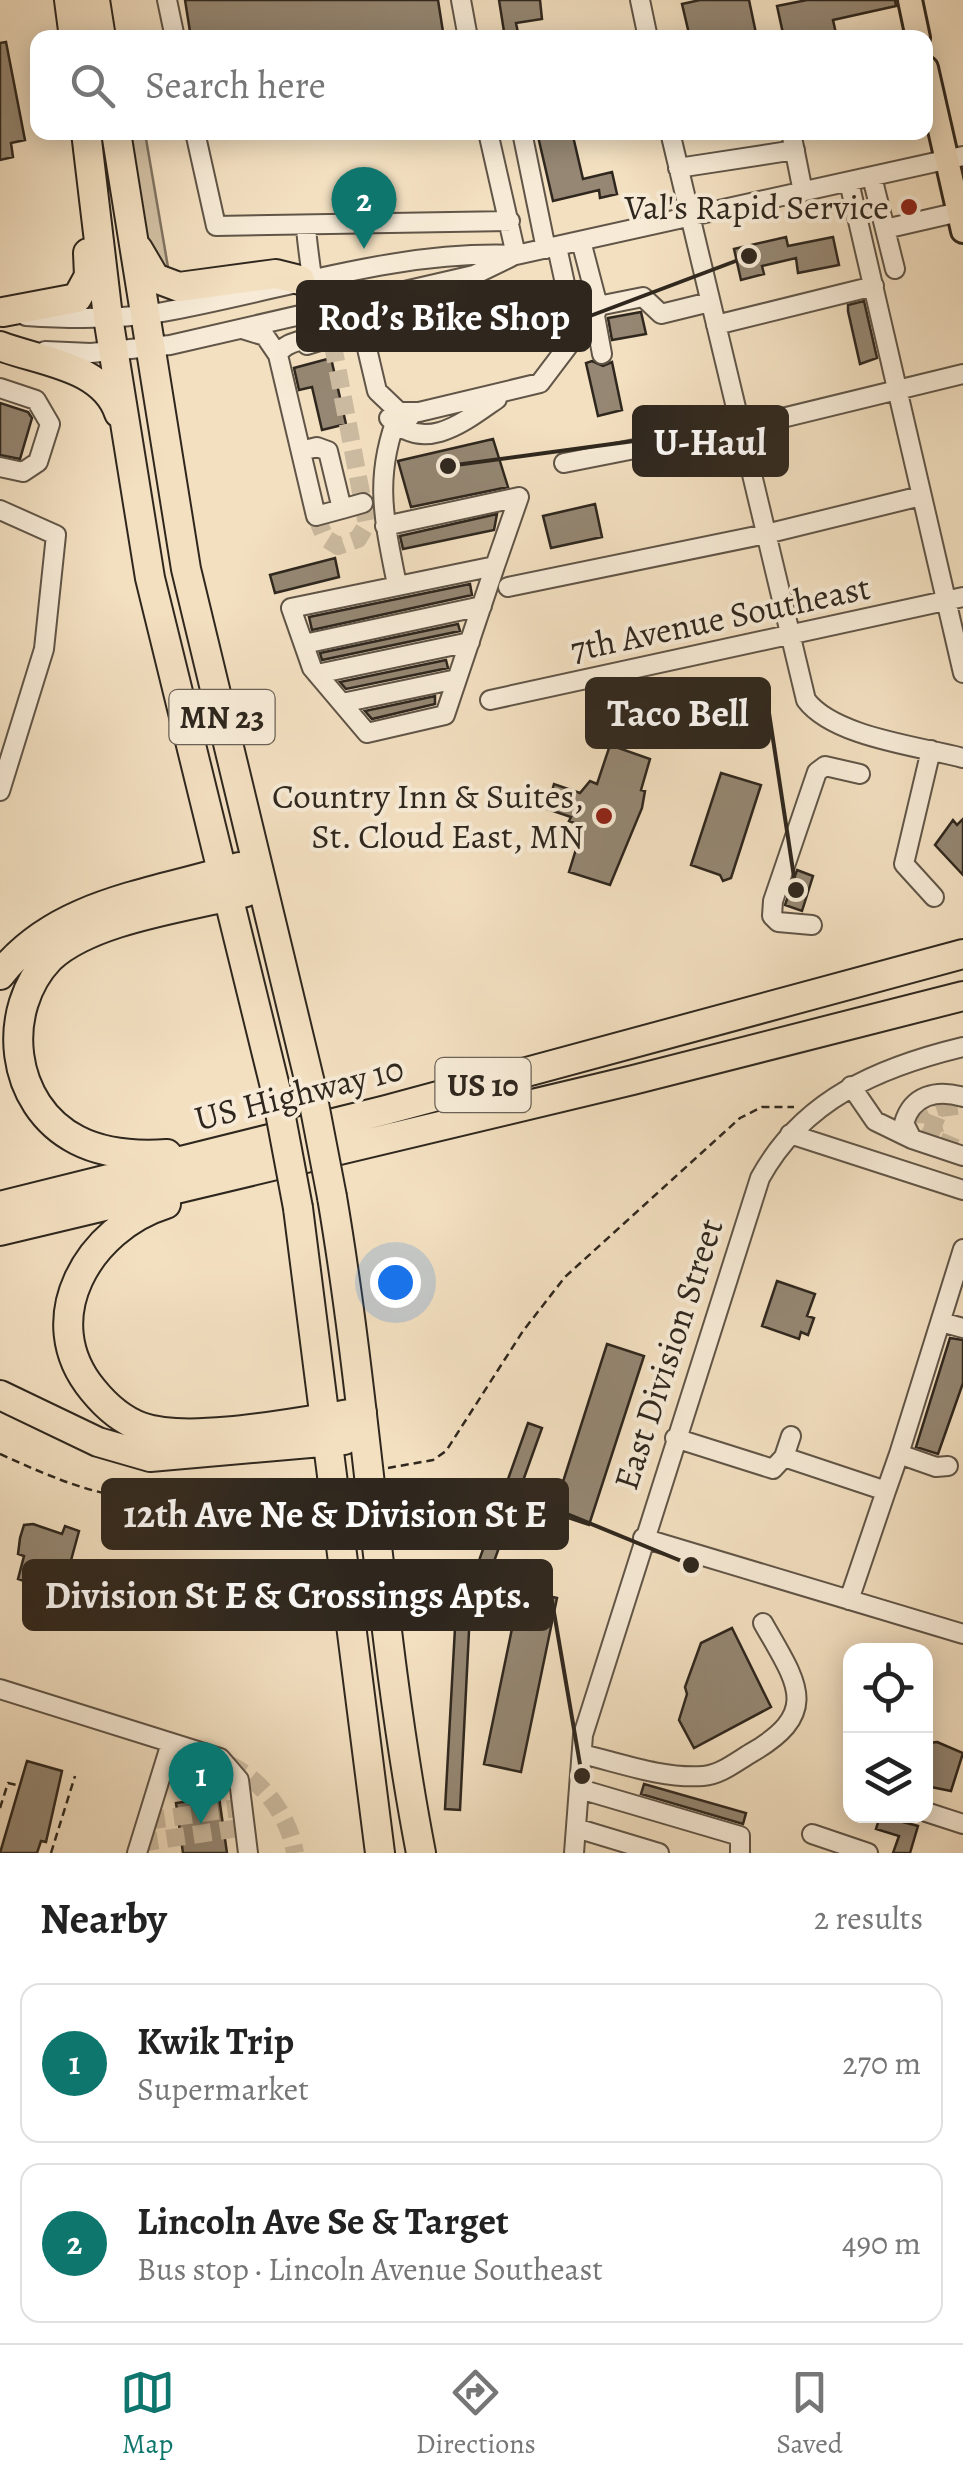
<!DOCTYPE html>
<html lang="en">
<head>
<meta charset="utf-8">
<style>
	body { margin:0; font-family:Alegreya,serif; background:#f2f2f2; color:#222 }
	.controls { position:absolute; right:30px; bottom:30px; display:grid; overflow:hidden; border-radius:20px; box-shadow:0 5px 25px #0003 }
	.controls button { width:90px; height:90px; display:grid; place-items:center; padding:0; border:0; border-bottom:2px solid #e0e0e0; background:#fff; color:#222; font:50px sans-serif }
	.you { position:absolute; left:395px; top:1282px; width:35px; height:35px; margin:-25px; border:8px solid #fff; border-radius:50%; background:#1a73e8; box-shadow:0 0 0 15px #1a73e833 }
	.badge { display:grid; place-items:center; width:65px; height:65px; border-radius:50%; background:#0f766e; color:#fff; font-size:32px; font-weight:700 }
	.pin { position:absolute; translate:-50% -82px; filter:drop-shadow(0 2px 5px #0008) }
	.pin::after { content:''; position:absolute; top:52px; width:35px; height:30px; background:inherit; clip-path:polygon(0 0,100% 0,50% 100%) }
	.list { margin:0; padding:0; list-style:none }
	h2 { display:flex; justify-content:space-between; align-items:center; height:130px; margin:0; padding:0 40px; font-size:42px }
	h2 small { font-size:32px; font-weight:400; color:#767676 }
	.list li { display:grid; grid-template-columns:65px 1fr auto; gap:30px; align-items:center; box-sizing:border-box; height:160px; margin:0 20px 20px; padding:0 20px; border:2px solid #e0e0e0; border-radius:20px }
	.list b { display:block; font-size:38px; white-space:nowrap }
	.list p { margin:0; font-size:32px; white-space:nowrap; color:#767676 }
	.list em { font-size:32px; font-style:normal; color:#767676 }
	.icon { flex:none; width:55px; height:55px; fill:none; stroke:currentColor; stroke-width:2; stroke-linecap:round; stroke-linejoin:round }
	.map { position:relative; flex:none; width:963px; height:1853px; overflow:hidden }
	.search { position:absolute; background:#fff; box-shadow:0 5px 25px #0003; left:30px; right:30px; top:30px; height:110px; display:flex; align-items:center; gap:25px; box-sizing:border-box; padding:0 35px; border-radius:20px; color:#767676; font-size:38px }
	.sheet { height:490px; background:#fff }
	nav { display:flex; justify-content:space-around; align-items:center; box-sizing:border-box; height:140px; border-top:2px solid #e0e0e0; background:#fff; font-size:28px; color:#767676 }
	nav a { display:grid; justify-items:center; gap:5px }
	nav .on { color:#0f766e }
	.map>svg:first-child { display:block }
</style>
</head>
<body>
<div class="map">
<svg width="963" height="1853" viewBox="0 0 963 1853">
	<rect width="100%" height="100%" fill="#f3e0c1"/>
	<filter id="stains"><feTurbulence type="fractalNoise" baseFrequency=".002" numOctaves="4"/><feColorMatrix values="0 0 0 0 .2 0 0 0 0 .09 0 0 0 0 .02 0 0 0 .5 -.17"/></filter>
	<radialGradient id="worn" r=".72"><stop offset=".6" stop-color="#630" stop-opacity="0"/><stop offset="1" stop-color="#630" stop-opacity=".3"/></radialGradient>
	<path fill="#d2c1a5" stroke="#807462" stroke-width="2.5" d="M127,133H145L169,273L149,257Z"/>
	<path fill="#958773" stroke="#2f271e" stroke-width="2.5" d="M185,0H438L444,38H191Z
		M499,0H540L542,19L516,23L519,38H505Z
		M700,0H749L757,38H690L682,4Z
		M807,0H895L896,6L833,20L837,38H784L777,6Z
		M6,42L25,140L11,143L13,157L0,160V43Z
		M537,132H572L583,179L612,172L617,194L600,198L599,190L553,201Z
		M786,237L788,246L833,237L839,265L798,273L796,258L762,266L764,274L741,280L734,249Z
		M864,301L877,358L860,364L848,311V305Z
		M641,312L646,334L612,340L608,318Z
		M331,358L346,424L322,430L312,387L299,390L294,368Z
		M592,361L603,366L612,362L622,410L598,416L586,363Z
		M0,403L28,412L32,418L20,459L0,455Z
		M493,439L508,487L411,507L398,461Z
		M595,504L602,537L551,548L543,516Z
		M497,514L494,530L403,549L400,536Z
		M335,558L339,577L275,593L270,575Z
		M470,584L472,595L312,630L309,617Z
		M458,624L460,631L322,660L320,653Z
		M446,660L448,668L346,689L340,682Z
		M435,696V704L372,719L365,711Z
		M610,745L650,759L641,790L645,791L642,808L610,885L569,872L581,833L575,831L577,824L569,821L571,817L547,809L554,784L580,793L590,781L597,784Z
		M721,773L761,785L731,878L723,881L720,875L691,865Z
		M963,819V875L935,845L953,820L957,825Z
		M797,870L813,876L802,911L785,905Z
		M777,1281L815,1294L807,1316L814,1318L808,1335L801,1332L799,1339L762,1326Z
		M950,1338L963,1340V1383L938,1454L916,1447Z
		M607,1344L644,1356L589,1525L553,1513Z
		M528,1423L542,1428L469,1631L460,1810L445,1809L455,1628Z
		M33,1524L62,1534L65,1526L79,1531L64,1586L49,1581L46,1589L18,1579L24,1556L18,1554L20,1538L24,1525Z
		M529,1587L549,1591L548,1596L557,1598L521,1772L484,1764L520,1590L528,1592Z
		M732,1628L771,1707L694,1748L679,1720L687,1694L685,1687L701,1643Z
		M937,1742L963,1753L951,1791L926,1786V1755L929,1743Z
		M27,1761L62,1771L46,1842L41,1841L37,1853H0Z
		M644,1784L746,1813L743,1824L641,1794Z
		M219,1797L227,1853H183L176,1803Z
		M880,1816L918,1826L910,1853H893L899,1836L876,1829Z"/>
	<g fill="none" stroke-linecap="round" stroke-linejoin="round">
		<path stroke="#ccbba0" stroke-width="18" stroke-dasharray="18 9" stroke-linecap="butt" d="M316,516L325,538L338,546L358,539L367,524L330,330
			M937,1140L920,1131V1113L947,1104
			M956,1148L937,1140L933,1126L940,1108L963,1105
			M228,1764C262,1780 289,1815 295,1853
			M147,1821L243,1807
			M140,1843L245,1827"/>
		<g stroke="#605547" stroke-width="22">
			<path id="minor" d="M167,0L175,38
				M461,0L468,38
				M640,0L648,38
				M195,132L216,226L510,221
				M488,132L516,255
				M522,132L546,249
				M670,132L806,700C834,737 918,746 963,758
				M791,132L803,192
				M678,168L795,150
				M872,177L895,269
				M849,182L963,673
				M885,229L959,212
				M581,241L598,306L643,297L661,314L710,302
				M356,302L377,391L399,412H419L540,383L571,342L574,325L557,247
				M598,306L595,316L602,354
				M26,316C70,319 118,320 163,312C280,291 395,250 516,255L963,156
				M716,325L874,286
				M242,329L265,336L278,355L316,516L342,509L328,451L317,447L301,451
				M307,345L320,341L330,330L318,310
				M45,351L91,353L170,345L474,275L511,257
				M278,355C286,338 311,344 316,329C320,319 306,246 306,225
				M0,388L36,400L50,424L38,462L23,472L0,467
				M389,418C425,454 464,422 497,399
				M564,463L741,428L963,374
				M342,509L363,503
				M0,510L56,535L44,649L0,791
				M385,526L519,497L495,566
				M495,566L445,715L367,733L312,668L291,608Z
				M397,585C384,519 373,477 399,412L410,417
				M508,587L766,534L921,496
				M304,644L482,606
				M317,674L470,642
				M490,700L963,597
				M342,703L457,679
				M931,750L904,864L934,897
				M812,925L778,922L772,916L773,901L817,772L825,766L860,774
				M851,1086L875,1121L912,1139
				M963,1097C937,1089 912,1095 904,1123L912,1139L963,1156
				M790,1134L963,1190
				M941,1322L963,1328
				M791,1436L784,1457L886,1491L899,1454
				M675,1438L773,1469L784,1457
				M948,1466L936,1467L899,1454L963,1249
				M643,1538L963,1634
				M849,1600L886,1491
				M0,1689L220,1758L239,1780L248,1853
				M582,1754C620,1763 663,1779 703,1776C720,1775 736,1762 751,1753C822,1712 797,1683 763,1623
				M580,1789L740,1836V1853
				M926,1812L963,1824
				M576,1828L659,1853
				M812,1834L868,1853
				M137,1853L171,1743
				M574,1853L583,1735L760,1178C803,1099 880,1067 963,1047"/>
		</g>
		<g stroke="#2f271e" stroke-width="28">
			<path id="major" d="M910,0L918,38
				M926,68L963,231"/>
		</g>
		<g stroke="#2f271e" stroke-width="32">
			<path id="highway" d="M69,0L74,38
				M95,0L101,38
				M86,132L108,317L150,578L276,1091
				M116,132L186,569L310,1083
				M138,249L155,278L179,287L276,274L300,280
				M3,312L77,298L89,276L88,253
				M0,346C42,362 103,366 119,413
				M0,975C57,901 155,894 239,867
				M167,1154C138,1156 104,1154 77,1140C9,1105 0,1010 50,958C93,918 190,907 246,892
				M332,1197C369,1415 379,1636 421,1853
				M166,1204C89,1228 34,1319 93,1390C106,1406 122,1420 141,1427C191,1445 307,1420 362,1412
				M0,1206L386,1110L963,954
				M298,1208L380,1853
				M0,1231L633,1080L963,996
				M0,1395L98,1442L150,1457L344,1440"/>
		</g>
		<path stroke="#2f271e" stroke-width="2.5" stroke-dasharray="8 5" stroke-linecap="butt" d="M0,1454C47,1475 90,1495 142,1499L311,1480
			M388,1468L433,1460L446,1451L523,1331L565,1277L740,1118L762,1107H794
			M0,1808L8,1783L17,1785
			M51,1853L75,1776"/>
		<use href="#minor" stroke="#f7ebd7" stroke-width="18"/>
		<use href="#major" stroke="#f3e0c1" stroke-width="22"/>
		<use href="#highway" stroke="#f3e0c1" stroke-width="28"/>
		<g stroke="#2f271e" stroke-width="32" stroke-linecap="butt">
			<path id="highway-bridge" d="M310,1083L332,1197
				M276,1091L298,1208"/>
		</g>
		<use href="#highway-bridge" stroke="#f3e0c1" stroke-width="28"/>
	</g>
	<g fill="#8f2418" stroke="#f7ebd7" stroke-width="4">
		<circle cx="909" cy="207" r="10"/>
		<circle cx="604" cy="816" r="10"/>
	</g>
	<g text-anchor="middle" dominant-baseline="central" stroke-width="8" stroke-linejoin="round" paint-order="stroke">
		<g fill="#f7ebd7" stroke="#6b6256" stroke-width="2.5">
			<rect x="169.5" y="690" width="105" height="54" rx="8"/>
			<rect x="435.5" y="1058" width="95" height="54" rx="8"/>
		</g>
		<g font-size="32" font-weight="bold" fill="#2f271e">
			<text x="222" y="717">MN 23</text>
			<text x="483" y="1085">US 10</text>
		</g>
		<g font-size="35" fill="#2f271e" stroke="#f7ebd7" text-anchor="end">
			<text x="889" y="207">Val's Rapid Service</text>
			<text x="584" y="796">Country Inn &amp; Suites,<tspan x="584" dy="40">St. Cloud East, MN</tspan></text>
		</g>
		<g font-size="35" fill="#2f271e" stroke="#f7ebd7">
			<text transform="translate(720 618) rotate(-12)">7th Avenue Southeast</text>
			<text transform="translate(299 1093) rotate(-14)">US Highway 10</text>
			<text transform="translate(668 1354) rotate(-72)">East Division Street</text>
		</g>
	</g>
	<path fill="none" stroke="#2f271e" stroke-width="4" d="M749 256L590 316M448 466L634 441M796 890L769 713M691 1565L567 1514M582 1776L551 1595"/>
	<g fill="#2f271e" stroke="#f7ebd7" stroke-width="4">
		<circle cx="749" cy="256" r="10"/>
		<circle cx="448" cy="466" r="10"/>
		<circle cx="796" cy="890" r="10"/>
		<circle cx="691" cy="1565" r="10"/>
		<circle cx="582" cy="1776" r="10"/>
	</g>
	<g fill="#2f271e" stroke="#2f271e" stroke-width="4">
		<rect x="298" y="282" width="292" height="68" rx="10"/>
		<rect x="634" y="407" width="153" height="68" rx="10"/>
		<rect x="587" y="679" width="182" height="68" rx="10"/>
		<rect x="103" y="1480" width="464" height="68" rx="10"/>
		<rect x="24" y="1561" width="527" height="68" rx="10"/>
	</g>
	<g font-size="38" text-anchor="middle" font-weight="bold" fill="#fff">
		<text x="444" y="330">Rod’s Bike Shop</text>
		<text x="710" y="455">U-Haul</text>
		<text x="678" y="726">Taco Bell</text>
		<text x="335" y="1527">12th Ave Ne &amp; Division St E</text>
		<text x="288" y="1608">Division St E &amp; Crossings Apts.</text>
	</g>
	<rect width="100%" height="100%" filter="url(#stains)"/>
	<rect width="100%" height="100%" fill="url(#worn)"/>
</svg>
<div class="controls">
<button><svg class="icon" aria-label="locate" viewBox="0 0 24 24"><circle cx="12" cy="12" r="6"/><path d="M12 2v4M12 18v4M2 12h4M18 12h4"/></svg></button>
<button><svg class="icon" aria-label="layers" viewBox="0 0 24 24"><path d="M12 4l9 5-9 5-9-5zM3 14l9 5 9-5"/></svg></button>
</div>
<div class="you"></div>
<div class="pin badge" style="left:201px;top:1824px">1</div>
<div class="pin badge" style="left:364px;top:249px">2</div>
<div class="search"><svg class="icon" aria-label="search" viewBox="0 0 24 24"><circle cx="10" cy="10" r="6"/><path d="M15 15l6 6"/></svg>Search here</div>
</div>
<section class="sheet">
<h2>Nearby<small>2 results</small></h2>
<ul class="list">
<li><span class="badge">1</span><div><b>Kwik Trip</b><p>Supermarket</p></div><em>270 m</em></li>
<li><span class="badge">2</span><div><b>Lincoln Ave Se &amp; Target</b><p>Bus stop · Lincoln Avenue Southeast</p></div><em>490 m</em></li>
</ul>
</section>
<nav>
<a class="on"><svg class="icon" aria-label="map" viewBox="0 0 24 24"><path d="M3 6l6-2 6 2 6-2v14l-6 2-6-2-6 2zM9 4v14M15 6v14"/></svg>Map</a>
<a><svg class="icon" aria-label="directions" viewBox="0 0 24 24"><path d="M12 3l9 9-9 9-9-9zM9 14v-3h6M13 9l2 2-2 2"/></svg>Directions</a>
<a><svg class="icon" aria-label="saved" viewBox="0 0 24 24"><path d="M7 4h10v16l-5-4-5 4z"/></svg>Saved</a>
</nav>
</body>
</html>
